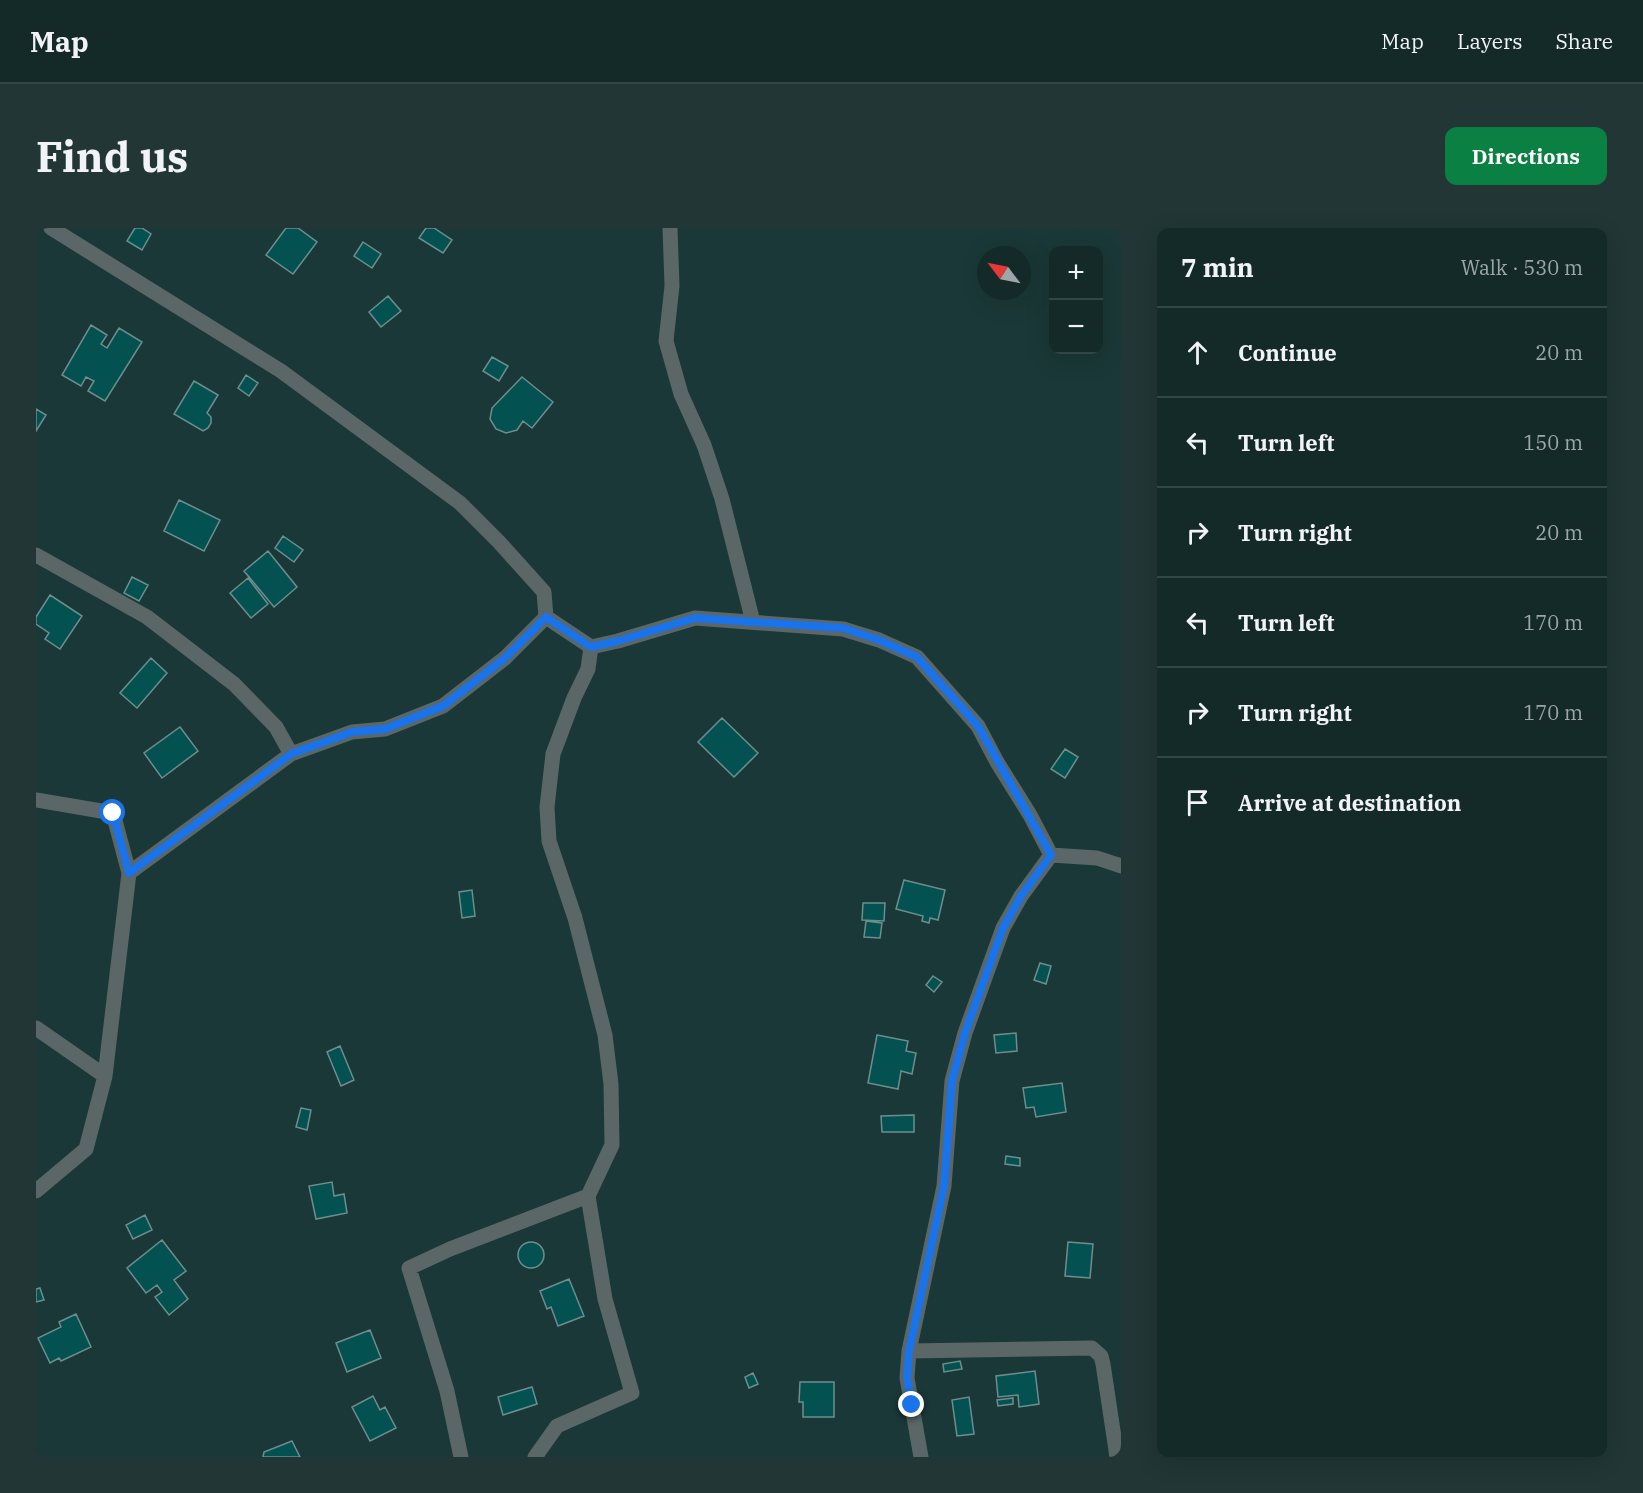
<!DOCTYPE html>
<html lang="en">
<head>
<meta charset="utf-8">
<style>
	body { margin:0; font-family:"IBM Plex Serif",serif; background:#213635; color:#f1f3f6 }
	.controls { position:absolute; right:18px; top:18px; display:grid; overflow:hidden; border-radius:12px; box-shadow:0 6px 24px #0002 }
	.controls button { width:54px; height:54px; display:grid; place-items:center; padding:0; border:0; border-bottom:2px solid #334646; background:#142a29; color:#f1f3f6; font:30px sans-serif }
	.compass { position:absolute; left:941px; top:18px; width:54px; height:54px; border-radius:50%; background:#142a29; box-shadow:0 6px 24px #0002; rotate:302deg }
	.stop { position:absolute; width:18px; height:18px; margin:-14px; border:4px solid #1a73e8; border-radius:50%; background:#fff }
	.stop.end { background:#1a73e8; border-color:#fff; box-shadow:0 2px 6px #0008 }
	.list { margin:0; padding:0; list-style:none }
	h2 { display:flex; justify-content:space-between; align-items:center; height:78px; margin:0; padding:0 24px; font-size:26px }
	h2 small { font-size:20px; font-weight:400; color:#9da7a8 }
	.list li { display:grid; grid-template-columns:39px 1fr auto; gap:18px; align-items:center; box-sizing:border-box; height:90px; padding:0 24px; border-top:2px solid #334646 }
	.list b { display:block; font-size:22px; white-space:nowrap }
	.list em { font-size:20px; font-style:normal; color:#9da7a8 }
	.icon { flex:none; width:33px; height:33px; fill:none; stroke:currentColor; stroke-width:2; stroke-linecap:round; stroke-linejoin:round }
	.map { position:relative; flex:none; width:1085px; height:1229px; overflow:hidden; border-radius:12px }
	header { display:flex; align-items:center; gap:36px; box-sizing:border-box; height:84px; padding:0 30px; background:#142a29; border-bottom:2px solid #334646 }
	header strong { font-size:28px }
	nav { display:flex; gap:33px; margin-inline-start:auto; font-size:21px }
	.intro { display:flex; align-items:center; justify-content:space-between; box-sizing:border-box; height:144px; padding:0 36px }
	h1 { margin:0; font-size:42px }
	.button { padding:15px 27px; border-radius:12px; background:#0b8043; color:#fff; font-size:21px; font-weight:700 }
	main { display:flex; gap:36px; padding:0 36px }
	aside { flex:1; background:#142a29; border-radius:12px; box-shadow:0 6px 24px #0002 }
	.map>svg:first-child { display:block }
</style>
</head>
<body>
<header>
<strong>Map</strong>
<nav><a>Map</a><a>Layers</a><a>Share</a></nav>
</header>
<div class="intro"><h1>Find us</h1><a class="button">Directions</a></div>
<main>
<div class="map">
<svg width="1085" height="1229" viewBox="0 0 1085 1229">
	<rect width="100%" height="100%" fill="#1a3837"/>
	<path fill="#035150" stroke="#6e8e8d" stroke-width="1.5" d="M99,0H106L115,6L106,22L91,13Z
		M250,0H262L281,14L257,46L230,27Z
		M390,0H398L416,12L407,25L383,10Z
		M327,14L345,26L336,40L318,28Z
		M352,68L365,83L345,99L333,84Z
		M55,97L71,107L65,116L71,120L83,100L106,114L69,173L52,163L58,153L50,149L45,158L26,147Z
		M456,129L472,138L463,153L447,143Z
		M210,147L222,155L213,168L202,160Z
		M486,149L517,174L496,200L487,193L481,202L470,205L460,201L454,191L456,180Z
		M158,153L182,167L171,185L175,189V195L172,200L167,203L138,186Z
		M0,181L10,187L0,203Z
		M143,272L184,292L168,323L128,303Z
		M247,308L267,322L258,334L239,320Z
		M232,323L261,359L238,379L208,343Z
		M96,349L112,357L103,373L88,365Z
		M212,350L232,376L215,390L194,365Z
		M14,367L46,388L24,421L9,411L13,405L0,396V389Z
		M115,430L131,445L101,480L84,465Z
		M686,490L722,525L698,549L662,514Z
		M144,499L162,523L126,550L108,525Z
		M1029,521L1042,529L1029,550L1015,541Z
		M868,652L909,662L902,692L894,690L893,695L886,693L887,688L860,681Z
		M436,662L439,688L426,690L423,664Z
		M827,675H849L848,693L826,692Z
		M830,693L846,695L844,710L828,709Z
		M1004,735L1015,738L1010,756L998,752Z
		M897,748L906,754L898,764L890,757Z
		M980,805L981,823L960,825L958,807Z
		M841,807L872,813L870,823L880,825L876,846L865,843L862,861L832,855Z
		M304,818L318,852L305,858L291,824Z
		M1026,855L1030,884L1000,889L998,879L990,880L987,860Z
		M265,880L275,882L271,902L260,899Z
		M878,887V904H846L845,888Z
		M970,928L984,930V938L969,936Z
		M296,954L298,968L308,966L311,985L280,991L273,958Z
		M109,987L116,1002L97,1011L90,997Z
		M126,1012L150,1043L138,1052L152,1071L133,1087L119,1069L126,1064L121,1057L110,1065L91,1040Z
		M1032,1014L1057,1016L1054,1050L1029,1048Z
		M482 1027a13 13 0 1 1 26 0a13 13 0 1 1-26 0Z
		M533,1051L548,1088L522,1098L515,1079L511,1081L504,1063Z
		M4,1060L8,1072L0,1074V1061Z
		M40,1086L55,1119L25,1133L23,1130L14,1135L2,1110L25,1099L23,1094Z
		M334,1102L345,1130L311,1144L300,1115Z
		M924,1133L926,1141L908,1144L907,1136Z
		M999,1143L1003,1176L983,1179L982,1167L962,1169L960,1148Z
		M717,1145L722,1156L713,1160L709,1149Z
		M764,1154H798V1189H767V1174H763Z
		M496,1159L501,1176L467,1187L462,1169Z
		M337,1168L344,1182L349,1179L360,1200L334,1213L316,1179Z
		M933,1169L938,1206L921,1208L916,1172Z
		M977,1170V1176L962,1178L961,1172Z
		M256,1213L264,1229H227L228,1224Z"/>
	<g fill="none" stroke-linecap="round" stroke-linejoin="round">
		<path stroke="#5a6766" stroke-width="15" d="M15,0L245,143L424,275L463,314L508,364L510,389
			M634,0L636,58L630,113L645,166L668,217L686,271L717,394
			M0,327L111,389L198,456L240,499L255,526L316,504L349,501L407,478L469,430L510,389
			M510,389L555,419L582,413L659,390L807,401L843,412L881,429L942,498L961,534L994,587L1015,627L1061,630L1085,638
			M0,572L77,585L93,645L69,848
			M93,645L255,526
			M0,800L69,848L50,921L0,963
			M873,1123L1056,1120L1065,1128L1067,1136L1081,1229
			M425,1229L411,1163L373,1040L414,1021L552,968
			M499,1229L521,1198L596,1165L569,1071L552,968L576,917L575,856L569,807L539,690L513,613L511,579L517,526L538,470L552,441L555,419
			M885,1229L871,1150L873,1123L908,958L916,853L929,805L967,700L985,668L1015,627"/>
	</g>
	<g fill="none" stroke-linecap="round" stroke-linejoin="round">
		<path stroke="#1a73e8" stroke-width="8" d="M77,585L93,645L255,526L316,504L349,501L407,478L469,430L510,389L555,419L582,413L659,390L807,400L843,412L881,429L942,498L1015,627L985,668L967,700L929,805L916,853L908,958L873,1123L871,1150L876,1177"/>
	</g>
</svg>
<div class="controls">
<button>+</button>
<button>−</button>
</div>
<svg class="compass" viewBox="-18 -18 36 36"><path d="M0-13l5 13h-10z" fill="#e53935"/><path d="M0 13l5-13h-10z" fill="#9da7a8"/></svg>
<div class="stop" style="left:77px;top:585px"></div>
<div class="stop end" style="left:876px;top:1177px"></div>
</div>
<aside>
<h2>7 min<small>Walk · 530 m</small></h2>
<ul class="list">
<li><svg class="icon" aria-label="ahead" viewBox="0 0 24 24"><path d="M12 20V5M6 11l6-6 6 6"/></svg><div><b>Continue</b></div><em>20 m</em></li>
<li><svg class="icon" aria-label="left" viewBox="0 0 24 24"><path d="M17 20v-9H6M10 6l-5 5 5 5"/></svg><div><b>Turn left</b></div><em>150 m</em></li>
<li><svg class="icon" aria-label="right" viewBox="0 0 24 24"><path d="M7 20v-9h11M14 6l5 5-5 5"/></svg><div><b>Turn right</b></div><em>20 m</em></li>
<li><svg class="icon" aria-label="left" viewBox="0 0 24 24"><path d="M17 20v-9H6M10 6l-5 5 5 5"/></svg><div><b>Turn left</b></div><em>170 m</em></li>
<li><svg class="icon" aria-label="right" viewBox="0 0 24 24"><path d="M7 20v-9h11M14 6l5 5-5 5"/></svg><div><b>Turn right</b></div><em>170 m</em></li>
<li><svg class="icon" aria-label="arrive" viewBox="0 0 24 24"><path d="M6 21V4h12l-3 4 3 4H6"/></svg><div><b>Arrive at destination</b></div></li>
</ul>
</aside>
</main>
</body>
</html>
